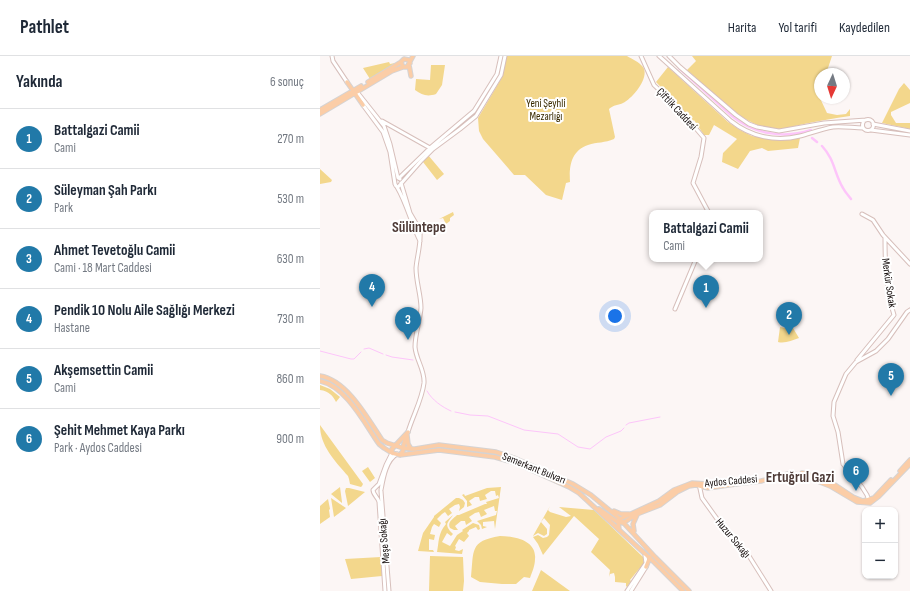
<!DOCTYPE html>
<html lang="tr">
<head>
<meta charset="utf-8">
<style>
	body { margin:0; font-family:"Sofia Sans Condensed",sans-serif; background:#f6f6f7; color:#1f2937 }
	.controls { position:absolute; right:12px; bottom:12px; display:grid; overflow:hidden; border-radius:8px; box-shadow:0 1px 3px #0004 }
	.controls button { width:36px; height:36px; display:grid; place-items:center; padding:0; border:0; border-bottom:1px solid #e0e1e3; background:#fff; color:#1f2937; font:20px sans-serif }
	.compass { position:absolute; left:494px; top:12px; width:36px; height:36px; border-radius:50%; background:#fff; box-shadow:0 1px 3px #0004; rotate:184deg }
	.you { position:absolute; left:295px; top:260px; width:14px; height:14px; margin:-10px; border:3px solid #fff; border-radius:50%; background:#1a73e8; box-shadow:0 0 0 6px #1a73e833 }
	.badge { display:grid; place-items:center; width:26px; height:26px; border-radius:50%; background:#2179a8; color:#fff; font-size:13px; font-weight:700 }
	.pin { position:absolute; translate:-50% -33px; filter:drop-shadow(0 1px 2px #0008) }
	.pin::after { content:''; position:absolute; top:21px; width:14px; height:12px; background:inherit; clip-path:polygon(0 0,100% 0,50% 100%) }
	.popup { position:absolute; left:329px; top:154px; width:114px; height:52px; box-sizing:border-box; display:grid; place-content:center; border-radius:8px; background:#fff; filter:drop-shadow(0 1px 3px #0005); font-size:13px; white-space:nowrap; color:#747a83 }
	.popup b { font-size:15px; color:#1f2937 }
	.popup::after { content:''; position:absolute; left:50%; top:100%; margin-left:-8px; border:8px solid transparent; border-top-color:#fff }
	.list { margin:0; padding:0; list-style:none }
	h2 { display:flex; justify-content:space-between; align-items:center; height:52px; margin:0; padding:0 16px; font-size:17px }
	h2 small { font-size:13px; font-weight:400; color:#747a83 }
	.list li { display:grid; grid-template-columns:26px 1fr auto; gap:12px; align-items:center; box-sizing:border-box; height:60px; padding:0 16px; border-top:1px solid #e0e1e3 }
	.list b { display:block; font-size:15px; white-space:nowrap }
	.list p { margin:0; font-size:13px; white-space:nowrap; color:#747a83 }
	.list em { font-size:13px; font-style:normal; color:#747a83 }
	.map { position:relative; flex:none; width:590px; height:535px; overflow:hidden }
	header { display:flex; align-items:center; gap:24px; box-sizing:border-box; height:56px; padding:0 20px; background:#fff; border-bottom:1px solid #e0e1e3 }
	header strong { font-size:19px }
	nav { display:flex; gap:22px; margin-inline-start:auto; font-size:14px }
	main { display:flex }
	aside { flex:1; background:#fff }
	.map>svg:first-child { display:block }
</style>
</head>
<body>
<header>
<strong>Pathlet</strong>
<nav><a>Harita</a><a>Yol tarifi</a><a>Kaydedilen</a></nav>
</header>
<main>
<aside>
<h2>Yakında<small>6 sonuç</small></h2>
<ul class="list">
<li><span class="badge">1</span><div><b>Battalgazi Camii</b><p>Cami</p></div><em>270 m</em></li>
<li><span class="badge">2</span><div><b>Süleyman Şah Parkı</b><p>Park</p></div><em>530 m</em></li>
<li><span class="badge">3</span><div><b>Ahmet Tevetoğlu Camii</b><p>Cami · 18 Mart Caddesi</p></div><em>630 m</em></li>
<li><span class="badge">4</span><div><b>Pendik 10 Nolu Aile Sağlığı Merkezi</b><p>Hastane</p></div><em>730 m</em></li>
<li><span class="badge">5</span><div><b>Akşemsettin Camii</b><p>Cami</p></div><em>860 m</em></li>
<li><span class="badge">6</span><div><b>Şehit Mehmet Kaya Parkı</b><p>Park · Aydos Caddesi</p></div><em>900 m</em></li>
</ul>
</aside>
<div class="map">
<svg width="590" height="535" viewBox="0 0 590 535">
	<rect width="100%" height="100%" fill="#fcf6f5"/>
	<path fill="#f3d78c" d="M187,0H307C312,3 319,6 323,11C330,21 313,42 303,47C299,49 293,49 289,53L295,81L294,83C285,87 277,86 268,89C251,95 249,110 250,126L246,127L242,144L226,139L205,119H194L163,83L159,75L158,62L181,23Z
		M372,0H512L506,18H500L499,40L507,57L517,59L526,58L530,53V60C514,62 499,65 484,68C474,70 465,74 454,73C423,71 390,34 367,14L376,5Z
		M69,6L70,8L75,7L73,10L50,23L43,12Z
		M111,9H125L122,29L116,38C107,41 102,39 95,34L96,23L110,24Z
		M348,11L408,66L420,74L432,80L456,84L480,82L478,92L448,95L442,92L430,95L418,113L402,106L403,97L417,83L394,69L389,79H384L374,64L373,65L336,26Z
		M584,27L590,34V47L571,56V59L576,67H590V73L562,67L579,33Z
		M108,99L124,118L117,124L103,106Z
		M0,113L12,124L11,126L0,128Z
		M133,156L134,159L130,162V165L126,168L123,162L119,163Z
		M460,271L465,272L469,274L473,272L479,282C472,284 465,288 458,286Z
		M0,329L10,333L20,341L16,346C13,340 9,335 0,334Z
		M0,369L43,428L42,430L41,431L30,428L29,423L28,420C15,405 0,390 0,369Z
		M48,411L55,422L50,426L42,415Z
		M20,431L22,446V447L11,438Z
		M181,431L175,473L174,465L163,466V470L167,471L162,473L161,469L157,465L176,459L177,455H175L174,450L164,454L167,458L161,461L159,456L155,457L149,461L152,465L146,469L145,465H141L135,470L138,474H134L130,472C127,466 133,463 137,459H139L165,448H167L166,446L179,442L178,439L176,440L175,435H171L165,439L167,443L160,445L159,441H155L149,445L152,449L147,451V445L142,439L144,438L145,440L167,432Z
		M26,432H29L45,436L28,450L25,435Z
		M11,442L26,452L14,461Z
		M136,442H139L143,444L145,447L144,451L139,455L140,451L139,448L135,449L129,453L132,457L128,460L125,456L122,458L117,463L121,467L119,471L114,468L112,471L110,478L115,479L114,484L109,483V494H113L114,496L98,495L103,477L114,461V460Z
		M8,443L10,453L9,454L10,461L0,468V450Z
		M230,450L228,454L230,456L246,461L251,460L239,451L274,454L323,501L324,507L310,524L311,525L307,531L306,530V527L295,526V521L294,517L290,518L289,521L290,514L271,496L279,483L254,460L223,499L218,488L213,481L218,479L223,482L227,481L229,479L230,469L224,462L221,466L227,473V478L224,480L218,477L213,480Z
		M133,459C128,467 123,468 133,478L131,480L127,477L122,486L130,490L137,479L143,475L142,474L153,467L159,469L160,473L158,474L156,471L149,474V475L147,477L149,480L144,486L139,483L135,490L136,491L135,494L139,495L143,493L142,498L117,496C119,486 118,477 126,468L125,466Z
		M180,480C194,480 217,484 215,503C215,510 212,516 210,522L204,521L196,528H182L160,526L151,521C154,495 149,485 180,480Z
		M110,500L143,501L144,525L143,535H109Z
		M61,501L62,520L31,523L25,503Z
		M221,514L250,535H212Z"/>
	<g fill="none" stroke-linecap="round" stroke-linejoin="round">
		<path stroke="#fdc5fa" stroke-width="1" d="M44,293L49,292L63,298
			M0,295L31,303H34L41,296
			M66,299L72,301L93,304
			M107,335C112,344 122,351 131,355
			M135,356L150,359L168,360L204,374L238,378L258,391L270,393L286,381L301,375L304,372
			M306,369L309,367L340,361"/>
		<path stroke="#fdc5fa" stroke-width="2.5" d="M359,12L412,60C434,78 464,83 491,74
			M492,82L497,86
			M502,90C515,104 514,117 523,132C525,136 528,139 531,143"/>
		<g stroke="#d7bfbb" stroke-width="5">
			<path id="minor" d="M12,0L13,5L27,26
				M321,0L334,29L361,55L384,82L381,101L373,127L389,157
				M339,0L411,65C431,81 456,86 480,80C491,77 502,73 513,71C523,70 533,72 543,72
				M349,0L360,11L416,59L429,68L437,71L459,75L504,67L546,64
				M37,36L64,70L70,88L78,122L80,123
				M43,49L63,76L70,96L75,128L76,130L78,131L101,105L113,93L140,73L156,60L181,19L185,0
				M542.5 69a5.5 5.5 0 1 1 11 0a5.5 5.5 0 1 1-11 0Z
				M62,65L110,92
				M553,68L590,75
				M551,74L590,79
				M79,122L110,92L154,55L177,18L181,0
				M81,127L90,157L97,169
				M77,131C87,148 91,167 100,185
				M542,158L553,164L563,179L590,208
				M355,253L376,203
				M537,304L574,259C566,234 565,208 565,182
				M88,376C93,359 102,344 104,327C105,314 96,304 95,291C95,278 100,265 101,252C101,239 96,226 96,212C97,200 101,189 100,176
				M379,428L382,442L405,474L429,500L451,535
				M61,434C63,423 66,404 77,398
				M61,435L69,535
				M549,445L547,439L542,431L523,408L518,376L513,360L514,346L526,318L536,306L556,295L568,283L587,256L590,254
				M65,535L59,446C58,441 53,439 53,434L59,428L66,409L72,397
				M307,535L326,507L325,500
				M311,535L326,511"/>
		</g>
		<g stroke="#d5d3d3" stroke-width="5.5">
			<path id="major" d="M90,7L89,4L84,3L81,6L83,11H87L93,0
				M89,9L91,20
				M27,26L43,49
				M48,26L81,6
				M0,54L41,30
				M0,58L72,15L83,11
				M0,320C27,324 48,363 62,384L67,387L83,392L95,393L119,389L176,396L194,402L253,428L271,439L300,463L335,501L369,535
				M0,325C26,330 45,368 59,388L64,392L72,397L80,399L119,394L175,401L196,407L249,431L259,437L335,507L363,535
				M87,379L88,388L91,393
				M72,397V393L88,376
				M80,399L83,395V392L86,380
				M580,415L590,404
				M482,417L487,418L515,429L533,441L543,445L554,442L571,424
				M279,453L296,465L303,467L317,458L340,449L357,436L369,430L376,429L388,432L423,427L441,425L468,418L482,419L510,430L537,446L550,447L559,440L590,408
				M294,455L301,458H309
				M299,473L298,466L300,463L339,445L354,434L367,429L372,427L389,428L431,424
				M314,475L313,468L317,459
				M326,511L330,501"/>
		</g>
		<use href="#minor" stroke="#fff" stroke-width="3"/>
		<use href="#major" stroke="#fbcda7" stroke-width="3.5"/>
	</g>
	<g text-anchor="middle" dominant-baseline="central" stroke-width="4" stroke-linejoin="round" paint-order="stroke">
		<g font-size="11" fill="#382a01" stroke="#fff">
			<text x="226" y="47">Yeni Şeyhli<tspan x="226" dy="13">Mezarlığı</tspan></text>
		</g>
		<g font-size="11" fill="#130b0a" stroke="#fff">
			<text transform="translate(357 53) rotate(47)">Çiftlik Caddesi</text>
			<text transform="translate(569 227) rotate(82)">Merkür Sokak</text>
			<text transform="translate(214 412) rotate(22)">Semerkant Bulvarı</text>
			<text transform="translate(411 425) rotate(-5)">Aydos Caddesi</text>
			<text transform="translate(413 482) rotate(50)">Huzur Sokağı</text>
			<text transform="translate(64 485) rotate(-95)">Meşe Sokağı</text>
		</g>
		<g font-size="15" font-weight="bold" fill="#4e3b37" stroke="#fff">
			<text x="99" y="171">Sülüntepe</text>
			<text x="480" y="421">Ertuğrul Gazi</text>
		</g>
	</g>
</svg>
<div class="controls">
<button>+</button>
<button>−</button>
</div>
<svg class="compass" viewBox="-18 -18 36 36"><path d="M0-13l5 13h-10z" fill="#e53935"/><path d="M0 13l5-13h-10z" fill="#747a83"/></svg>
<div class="you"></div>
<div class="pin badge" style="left:386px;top:252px">1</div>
<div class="popup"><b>Battalgazi Camii</b>Cami</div>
<div class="pin badge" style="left:469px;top:279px">2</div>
<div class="pin badge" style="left:88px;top:284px">3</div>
<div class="pin badge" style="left:52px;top:251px">4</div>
<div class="pin badge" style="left:571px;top:340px">5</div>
<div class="pin badge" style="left:536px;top:435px">6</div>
</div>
</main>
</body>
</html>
